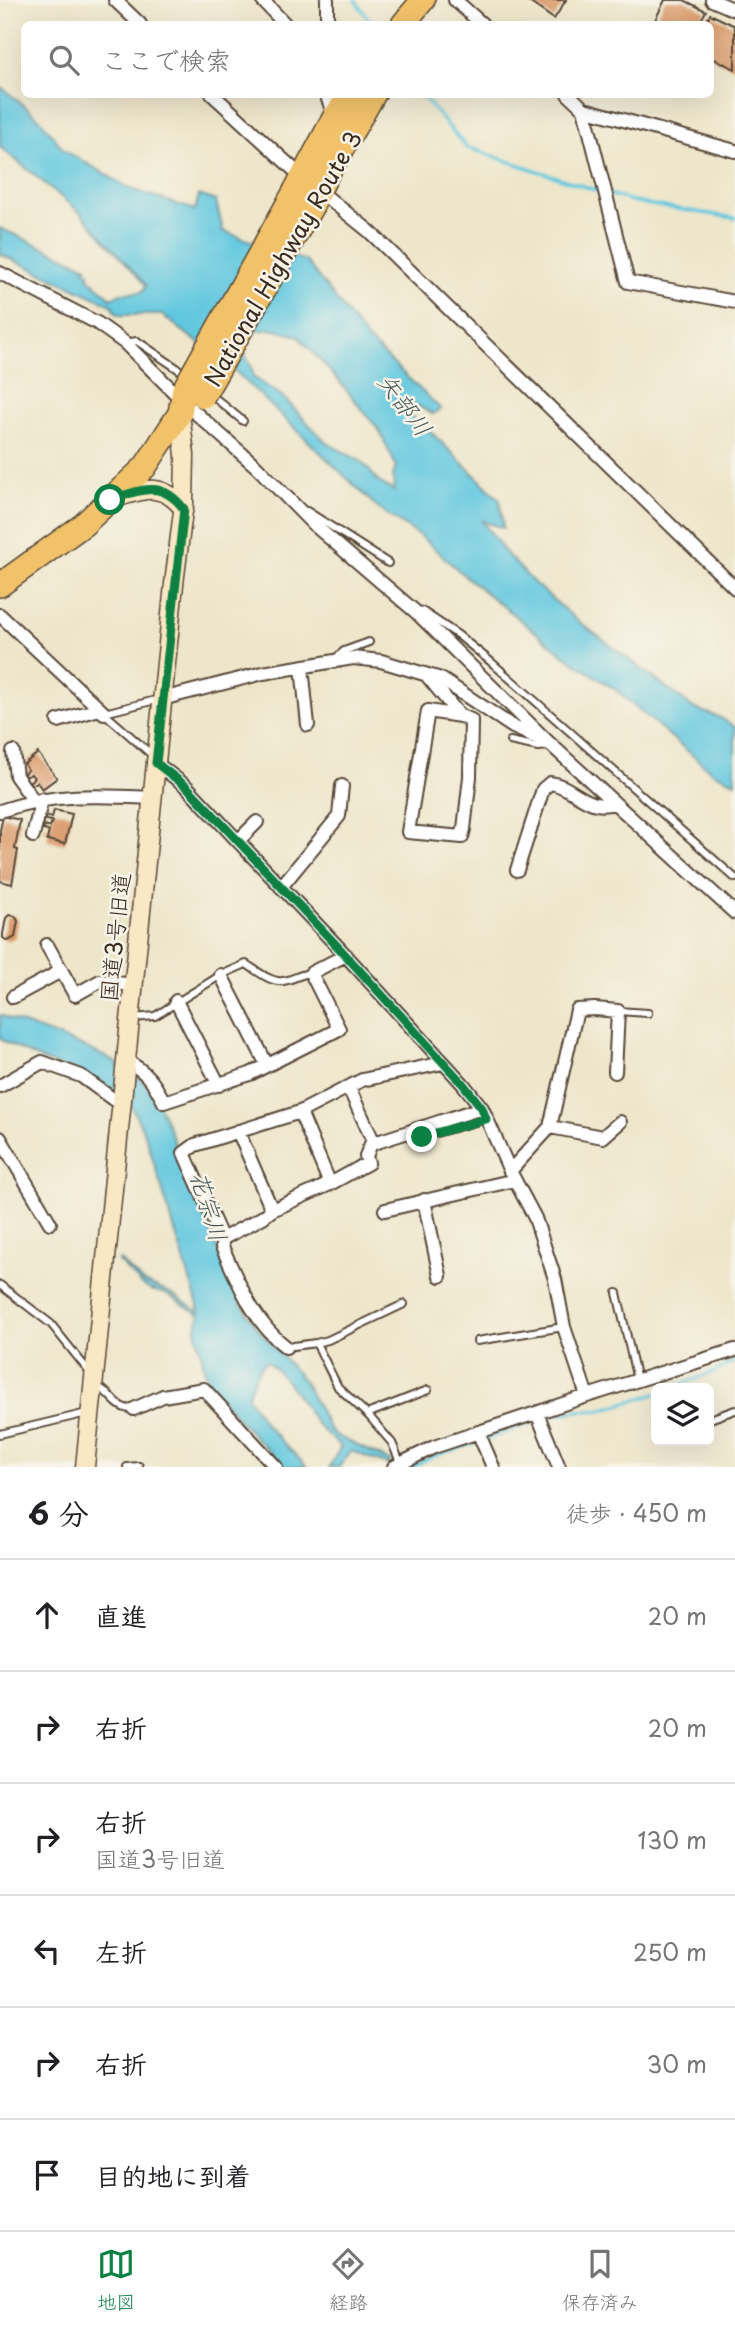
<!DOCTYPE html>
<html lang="ja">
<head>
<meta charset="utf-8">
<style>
	body { margin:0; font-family:"Playpen Sans","Klee One",sans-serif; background:#f2f2f2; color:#202124 }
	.controls { position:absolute; right:21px; bottom:21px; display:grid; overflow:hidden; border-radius:10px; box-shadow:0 7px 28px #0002 }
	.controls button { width:63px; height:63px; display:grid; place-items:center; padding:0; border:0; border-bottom:2px solid #e0e0e0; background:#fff; color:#202124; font:35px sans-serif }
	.stop { position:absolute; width:21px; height:21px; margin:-16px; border:5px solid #0b8043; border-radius:50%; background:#fff }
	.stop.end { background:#0b8043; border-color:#fff; box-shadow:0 2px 7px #0008 }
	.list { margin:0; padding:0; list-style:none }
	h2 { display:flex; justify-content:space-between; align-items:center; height:91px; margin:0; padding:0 28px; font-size:30px }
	h2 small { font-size:23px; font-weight:400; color:#757577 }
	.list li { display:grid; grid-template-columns:46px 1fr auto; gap:21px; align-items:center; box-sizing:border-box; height:112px; padding:0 28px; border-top:2px solid #e0e0e0 }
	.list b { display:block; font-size:26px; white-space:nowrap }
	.list p { margin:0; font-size:23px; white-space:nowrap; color:#757577 }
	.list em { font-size:23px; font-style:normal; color:#757577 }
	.icon { flex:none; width:38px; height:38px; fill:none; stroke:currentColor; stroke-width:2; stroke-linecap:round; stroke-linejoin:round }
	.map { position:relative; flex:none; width:735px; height:1467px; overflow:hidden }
	.search { position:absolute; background:#fff; box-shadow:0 7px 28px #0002; left:21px; right:21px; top:21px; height:77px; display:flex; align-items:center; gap:18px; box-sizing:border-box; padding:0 24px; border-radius:10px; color:#757577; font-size:26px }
	.sheet { height:763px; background:#fff }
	nav { display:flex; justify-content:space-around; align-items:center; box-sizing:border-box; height:98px; border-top:2px solid #e0e0e0; background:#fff; font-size:19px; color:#757577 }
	nav a { display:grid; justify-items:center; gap:4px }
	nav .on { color:#0b8043 }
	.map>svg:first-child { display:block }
</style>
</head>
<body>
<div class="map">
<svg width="735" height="1467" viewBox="0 0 735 1467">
	<rect width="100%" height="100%" fill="#f7f3e8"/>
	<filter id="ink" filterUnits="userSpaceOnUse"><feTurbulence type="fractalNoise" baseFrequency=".0143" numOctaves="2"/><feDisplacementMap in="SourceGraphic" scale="14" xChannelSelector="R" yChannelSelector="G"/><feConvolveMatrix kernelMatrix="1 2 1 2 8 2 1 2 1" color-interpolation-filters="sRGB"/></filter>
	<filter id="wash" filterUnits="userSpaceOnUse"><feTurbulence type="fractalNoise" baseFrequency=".00686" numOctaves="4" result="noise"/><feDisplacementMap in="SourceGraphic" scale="28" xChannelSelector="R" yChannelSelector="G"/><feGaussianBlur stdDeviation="1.57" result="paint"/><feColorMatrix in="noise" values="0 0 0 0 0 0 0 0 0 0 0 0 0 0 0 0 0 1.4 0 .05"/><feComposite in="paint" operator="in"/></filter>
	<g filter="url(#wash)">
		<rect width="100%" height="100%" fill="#eee6ca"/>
		<path fill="#61c7df" stroke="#4e787e" stroke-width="2" fill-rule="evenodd" d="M0,86L39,118L64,150L131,189L195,210L199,195L216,201L223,231L306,261L367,339L441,409L433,414L414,404L404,411L428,429L500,500L503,528L482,521L505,552L535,584L578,621L695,709L719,717L735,727V782L712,772L616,690L568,658L465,576L420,536L379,509L234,370L162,315H119L113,309L114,306L0,254V228L87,267L84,269L90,274L88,277L111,298L121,293L142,292L146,285L81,213L0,147ZM271,329L298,336L339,381L379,430L396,466L393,476L394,491L379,482L362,462L327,443L282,396L253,377L252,368L240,346L252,332Z
			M0,1015C44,1033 102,1048 139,1078C157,1092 174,1138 179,1160L242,1305L258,1329L304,1381L330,1430L337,1436L390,1461L388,1465L351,1451L339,1467H329L341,1447C333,1439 323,1432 316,1423C300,1401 289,1379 266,1361C260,1365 248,1389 248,1397L265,1424L307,1467H285L246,1428L207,1381L196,1329L200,1315L166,1294L151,1290L141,1284L118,1261L120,1260L143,1282L168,1292L200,1312L146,1137L130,1103L112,1089L83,1074L37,1058L0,1039Z"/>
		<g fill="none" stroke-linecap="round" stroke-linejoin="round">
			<path stroke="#61c7df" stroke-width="3.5" d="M355,0L372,24
				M421,94L466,147L601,192
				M608,194L639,203L735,218
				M671,1388L714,1372L735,1361
				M486,1439L549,1416L577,1411L600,1410L656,1394
				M412,1467L434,1456L479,1442"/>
		</g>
		<g id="blocks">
			<path fill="#d99564" d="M530,0H566L554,19L529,2Z
				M665,0H684L706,11L699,24H653Z
				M710,14L735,26V69L710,57V24H705Z
				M38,753L57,778L42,789L37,782L32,785L29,782L34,778L31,774L26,777L23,774L28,770L24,764Z
				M54,810L72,814L65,844L47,840L49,831L43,830L44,826L50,827L52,821L45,820L46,816L52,818Z
				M3,816L20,820L15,849L18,850L12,884L0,881V830Z
				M9,915L15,916L18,921L15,937L8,941L3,938V934L6,918Z"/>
		</g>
	</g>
	<g filter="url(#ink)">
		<use href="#blocks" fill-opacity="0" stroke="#564638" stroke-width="2"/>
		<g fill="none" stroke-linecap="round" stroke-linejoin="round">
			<g stroke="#564638" stroke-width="10">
				<path id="lane" d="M125,343L137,341L187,375
					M209,393L243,421
					M307,511L388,563
					M422,611L458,635L490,661L735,878
					M336,658L344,651L369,642
					M104,713L152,755
					M104,713L160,699
					M510,741L538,747L551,746
					M618,1011L648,1013
					M134,1018L155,1016L221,975L246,964C256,970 271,983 283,981C293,980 299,974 311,973
					M422,1137L486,1119
					M0,1285L51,1324L91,1374
					M617,1293L637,1380
					M477,1341L564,1327
					M316,1343L328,1340L404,1304
					M286,1347L316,1343L338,1387L369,1416L392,1443L400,1462
					M95,1386C111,1390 115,1411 134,1409
					M367,1414L428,1390
					M710,1419L735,1410
					M0,1434L87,1413
					M127,1467L139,1466"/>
			</g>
			<g stroke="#564638" stroke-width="16">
				<path id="street" d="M115,0L140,24
					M262,0L285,24
					M455,0L482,24
					M712,0L735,10
					M327,24V0
					M212,94L303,178L369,231L735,588
					M326,94L336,120
					M568,94L584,109L735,151
					M584,109L628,282L735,302
					M0,273L97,323L125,343L182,400
					M190,408L257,467L312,523L417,613L548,742L735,913
					M0,615L104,713
					M302,667L308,725
					M428,677L460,716L471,720L470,777L464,829L462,837L408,832L428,711L460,716
					M162,699L263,673L353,658L381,661L441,679L513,727L540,739
					M58,721L99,709
					M13,752L16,776L34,801
					M156,763L187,787L339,948L463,1084L482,1108L510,1171L535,1218L555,1279L564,1327L587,1396
					M0,811C52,793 98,795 153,798
					M33,836L42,799
					M238,841L257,822
					M517,870L543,789L550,783C572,785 589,812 612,803
					M281,887L339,816L342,786
					M47,945L75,995L100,981L133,985
					M221,975L267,1065
					M13,997L61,971
					M176,1001L219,1085
					M125,1061C145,1069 155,1084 164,1102L250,1074L339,1029L311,973L346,955
					M443,1063L362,1080L300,1112L195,1145L184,1153L222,1239L263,1217L272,1210L330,1184L368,1163L366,1156L371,1144L482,1108
					M0,1086L42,1062L81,1076L121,1105
					M349,1088L374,1143
					M300,1112L330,1184
					M550,1127L603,1137L620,1122
					M238,1131L272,1210
					M0,1138L50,1223
					M510,1171L550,1127L577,1010L595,1009L618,1011L615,1072
					M424,1200L440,1276
					M385,1210L515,1180
					M222,1239V1247C239,1283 253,1322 286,1347
					M134,1409L163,1396L204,1389L276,1467
					M537,1413L559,1467
					M478,1432L493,1467
					M394,1467L434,1447L587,1396L735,1350"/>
			</g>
			<g stroke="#564638" stroke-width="21">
				<path id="secondary" d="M112,499C143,490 161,480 184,509
					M85,1467L174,584L184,503L185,455L180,413"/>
			</g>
			<g stroke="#564638" stroke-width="26">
				<path id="highway" d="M403,24L423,0
					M295,191L334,118L351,94
					M313,204L326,176L374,94
					M0,585L83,525L145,467L180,413L184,389"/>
			</g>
			<use href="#lane" stroke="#fff" stroke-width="6"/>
			<use href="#street" stroke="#fff" stroke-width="12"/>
			<use href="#secondary" stroke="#fae7c3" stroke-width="18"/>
			<use href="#highway" stroke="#f2c26a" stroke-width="23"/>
			<g stroke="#564638" stroke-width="26" stroke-linecap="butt">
				<path id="highway-bridge" d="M184,389L295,191
					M203,396L313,204"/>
			</g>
			<use href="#highway-bridge" stroke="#f2c26a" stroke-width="23"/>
		</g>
	</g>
	<g fill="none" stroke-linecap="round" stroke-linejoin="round" filter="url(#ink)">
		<path stroke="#0b8043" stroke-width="9" d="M110,500C141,490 161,479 184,509L156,763L187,787L339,948L463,1084L482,1108L486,1119L422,1137"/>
	</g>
	<g text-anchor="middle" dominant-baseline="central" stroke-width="5" stroke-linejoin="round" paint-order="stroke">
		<g font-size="23" fill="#3b2a1e" stroke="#f7f3e8">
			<text transform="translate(282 258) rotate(-60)">National Highway Route 3</text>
			<text transform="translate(114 937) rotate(-84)">国道3号旧道</text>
		</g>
		<g font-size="24" font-style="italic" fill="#465958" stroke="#f7f3e8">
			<text transform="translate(406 404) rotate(53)">矢部川</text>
			<text transform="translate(210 1206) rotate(73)">花宗川</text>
		</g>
	</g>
</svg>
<div class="controls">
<button><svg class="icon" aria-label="layers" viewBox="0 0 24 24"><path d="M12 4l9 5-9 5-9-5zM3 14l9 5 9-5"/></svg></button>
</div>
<div class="stop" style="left:110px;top:500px"></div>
<div class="stop end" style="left:422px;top:1137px"></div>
<div class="search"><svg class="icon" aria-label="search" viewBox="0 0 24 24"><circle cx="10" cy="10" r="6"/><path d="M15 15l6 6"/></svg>ここで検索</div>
</div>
<section class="sheet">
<h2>6 分<small>徒歩 · 450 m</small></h2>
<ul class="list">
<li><svg class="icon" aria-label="ahead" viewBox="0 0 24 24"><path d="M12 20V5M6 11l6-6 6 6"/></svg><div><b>直進</b></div><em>20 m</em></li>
<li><svg class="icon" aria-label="right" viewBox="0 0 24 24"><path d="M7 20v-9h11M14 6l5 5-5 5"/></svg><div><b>右折</b></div><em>20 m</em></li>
<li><svg class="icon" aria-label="right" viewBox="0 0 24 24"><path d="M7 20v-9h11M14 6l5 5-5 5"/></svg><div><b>右折</b><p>国道3号旧道</p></div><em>130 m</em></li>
<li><svg class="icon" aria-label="left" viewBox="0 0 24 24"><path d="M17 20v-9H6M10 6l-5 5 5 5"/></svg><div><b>左折</b></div><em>250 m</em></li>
<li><svg class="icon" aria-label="right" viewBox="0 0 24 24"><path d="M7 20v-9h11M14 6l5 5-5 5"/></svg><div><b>右折</b></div><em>30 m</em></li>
<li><svg class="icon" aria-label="arrive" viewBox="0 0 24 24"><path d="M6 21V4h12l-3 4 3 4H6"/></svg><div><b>目的地に到着</b></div></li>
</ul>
</section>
<nav>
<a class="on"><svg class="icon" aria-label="map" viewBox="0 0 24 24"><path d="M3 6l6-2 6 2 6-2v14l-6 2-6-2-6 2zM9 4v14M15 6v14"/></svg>地図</a>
<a><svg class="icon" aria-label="directions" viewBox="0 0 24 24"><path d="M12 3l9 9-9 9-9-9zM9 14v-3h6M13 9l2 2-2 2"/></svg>経路</a>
<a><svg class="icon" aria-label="saved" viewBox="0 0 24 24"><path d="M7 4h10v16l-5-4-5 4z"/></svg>保存済み</a>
</nav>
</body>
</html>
